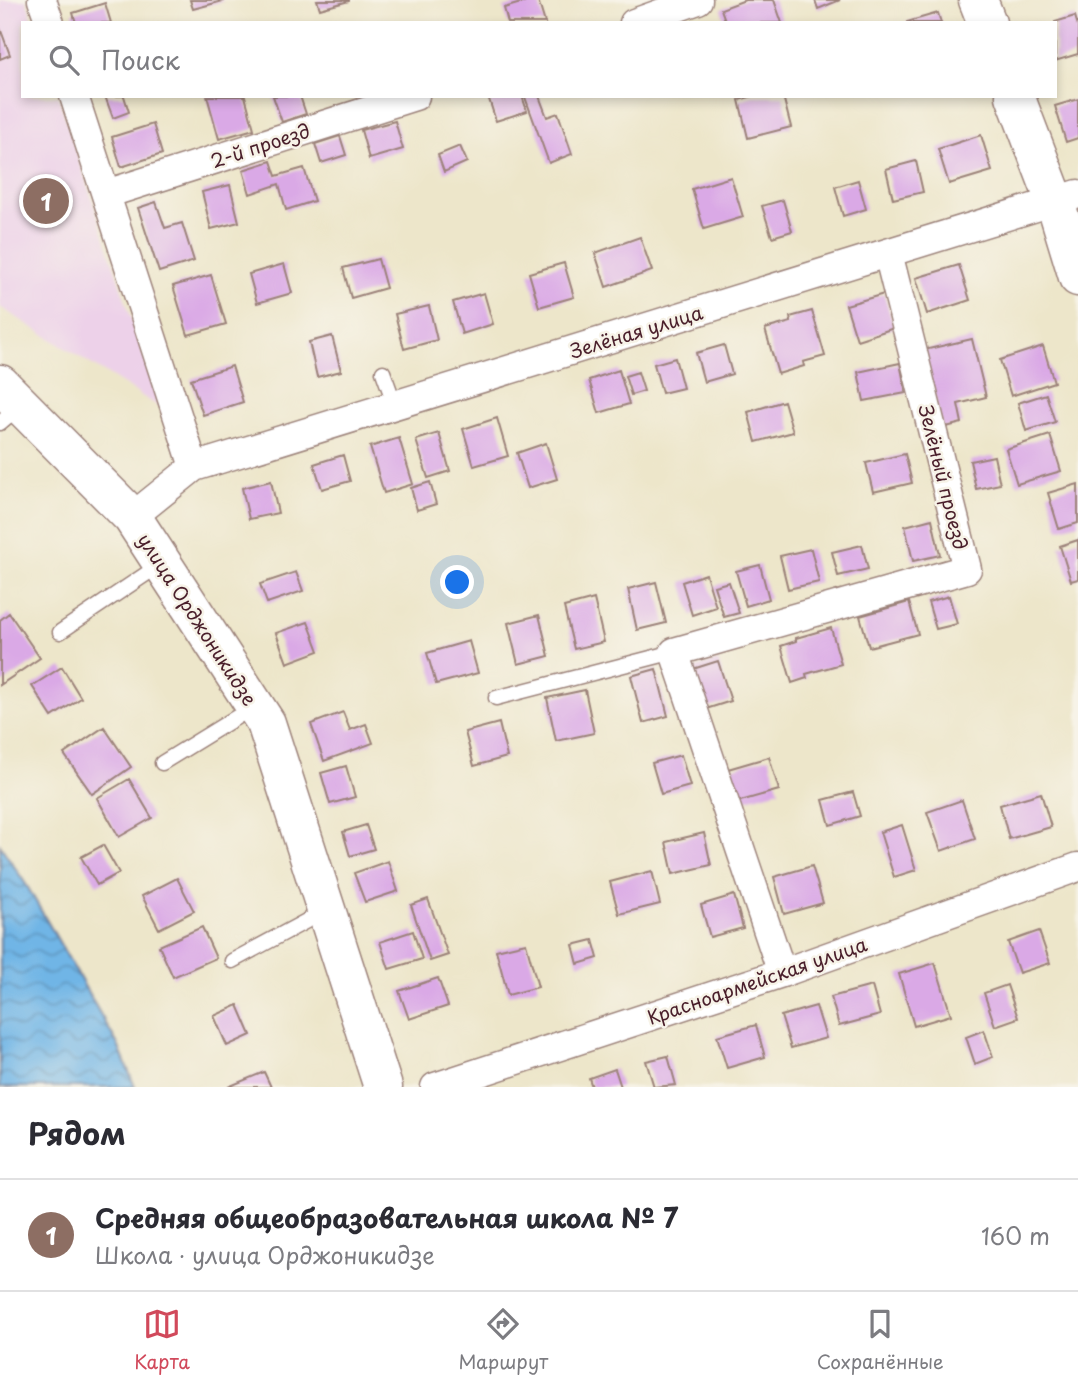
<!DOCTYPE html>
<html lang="ru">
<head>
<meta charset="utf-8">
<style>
	body { margin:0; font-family:"Playpen Sans",sans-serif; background:#f7f7f7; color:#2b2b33 }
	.you { position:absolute; left:458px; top:583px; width:24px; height:24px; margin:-18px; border:5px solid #fff; border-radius:50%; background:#1a73e8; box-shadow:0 0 0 10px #1a73e833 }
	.badge { display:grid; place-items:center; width:46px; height:46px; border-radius:50%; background:#d1495b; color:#fff; font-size:23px; font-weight:700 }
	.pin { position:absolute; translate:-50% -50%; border:4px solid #fff; box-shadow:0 2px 7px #0006 }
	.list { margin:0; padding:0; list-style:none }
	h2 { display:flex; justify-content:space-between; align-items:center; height:91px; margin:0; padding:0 28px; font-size:30px }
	h2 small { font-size:23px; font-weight:400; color:#7c7c81 }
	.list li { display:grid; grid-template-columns:46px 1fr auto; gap:21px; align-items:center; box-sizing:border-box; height:112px; padding:0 28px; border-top:2px solid #e1e1e2 }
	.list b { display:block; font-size:26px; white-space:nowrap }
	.list p { margin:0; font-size:23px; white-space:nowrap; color:#7c7c81 }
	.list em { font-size:23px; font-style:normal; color:#7c7c81 }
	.icon { flex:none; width:38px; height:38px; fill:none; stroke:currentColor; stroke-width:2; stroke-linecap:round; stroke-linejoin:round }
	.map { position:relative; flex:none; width:1078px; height:1087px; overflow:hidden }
	.search { position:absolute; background:#fff; box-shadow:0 4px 10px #0003; left:21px; right:21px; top:21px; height:77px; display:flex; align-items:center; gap:18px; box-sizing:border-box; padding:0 24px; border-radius:0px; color:#7c7c81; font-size:26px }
	.sheet { height:203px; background:#fff }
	nav { display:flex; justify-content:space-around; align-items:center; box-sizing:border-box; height:98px; border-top:2px solid #e1e1e2; background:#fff; font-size:19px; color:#7c7c81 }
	nav a { display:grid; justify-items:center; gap:4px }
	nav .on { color:#d1495b }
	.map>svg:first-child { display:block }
</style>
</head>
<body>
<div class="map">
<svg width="1078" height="1087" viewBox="0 0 1078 1087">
	<defs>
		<pattern id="water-waves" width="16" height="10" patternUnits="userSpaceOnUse" patternTransform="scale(1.75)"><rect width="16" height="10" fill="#70b5e6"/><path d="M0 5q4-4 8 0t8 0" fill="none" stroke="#5e93bb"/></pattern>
	</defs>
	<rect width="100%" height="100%" fill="#f7f3e8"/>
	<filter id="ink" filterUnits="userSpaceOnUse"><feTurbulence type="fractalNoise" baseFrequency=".0143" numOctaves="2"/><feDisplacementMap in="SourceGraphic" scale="14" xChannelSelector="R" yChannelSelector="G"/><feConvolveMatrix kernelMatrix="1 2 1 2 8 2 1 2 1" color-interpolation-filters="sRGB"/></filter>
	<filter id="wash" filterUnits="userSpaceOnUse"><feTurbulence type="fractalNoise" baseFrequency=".00686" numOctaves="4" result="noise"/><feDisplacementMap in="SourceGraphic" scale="28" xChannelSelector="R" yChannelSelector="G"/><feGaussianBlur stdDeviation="1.57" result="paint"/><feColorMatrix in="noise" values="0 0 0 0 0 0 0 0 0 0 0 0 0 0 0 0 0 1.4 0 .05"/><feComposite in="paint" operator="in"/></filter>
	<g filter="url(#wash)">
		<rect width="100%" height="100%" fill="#ede6ca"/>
		<path fill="#edd1e9" d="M0,0H26L34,23H23V96H58L161,408L0,307Z"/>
		<path fill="url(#water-waves)" stroke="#5d6a88" stroke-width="2" d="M0,845L27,886L118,1045L135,1087H0Z"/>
		<g id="blocks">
			<path fill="#daa9e6" d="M190,0H223V1L193,9Z
				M317,0H349V1L320,9Z
				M531,0H538L545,23H508L504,8Z
				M745,0H774L782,23H726L721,9Z
				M815,0H840L818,9Z
				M105,3L111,23H76L73,13Z
				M938,13L941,23H907V22Z
				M1075,16L1078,26V54L1055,61V22Z
				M0,28L10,55L0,59Z
				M105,96H124L129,112L113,118Z
				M207,96H245L254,129L219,139Z
				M273,96H300L306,114L282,122Z
				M488,96H522L527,111L496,121Z
				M526,96H539L547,117L558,113L572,154L549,163L525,97Z
				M753,96H783L791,127L748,138L739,100Z
				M1078,99V138L1066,142L1055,106Z
				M395,121L403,149L369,159L361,130Z
				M153,124L162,154L121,167L112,137Z
				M981,135L992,171L949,184L938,149Z
				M340,136L346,155L321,163L315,144Z
				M460,146L467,162L444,172L438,155Z
				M271,161L276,176L304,168L314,201L286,210L279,184L250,194L243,170Z
				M916,161L923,192L893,199L886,169Z
				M731,177L743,217L704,229L692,189Z
				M858,180L866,209L843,216L835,187Z
				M230,185L239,222L211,229L202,192Z
				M783,200L792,231L772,237L762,206Z
				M156,202L165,228L182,223L194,261L159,272L138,208Z
				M640,237L652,271L606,287L595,253Z
				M378,259L386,288L351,298L343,268Z
				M564,263L574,297L539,307L529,273Z
				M284,264L292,293L257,303L249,274Z
				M959,265L970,300L927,314L916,278Z
				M211,275L226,324L188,335L173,286Z
				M484,293L493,324L462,334L453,302Z
				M884,294L894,328L857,340L846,305Z
				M429,306L437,340L404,349L395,314Z
				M812,311L825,356L803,362L804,366L778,374L765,329L791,322L790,317Z
				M332,336L341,371L317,377L309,342Z
				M972,339L986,397L958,404L962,423L942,428L924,350Z
				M724,345L732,374L704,382L696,353Z
				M1043,346L1054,382L1011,396L1000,360Z
				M675,358L683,388L662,393L654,364Z
				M900,363L906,393L864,401L858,372Z
				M232,366L243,402L203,415L191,379Z
				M619,370L629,404L599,413L589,380Z
				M638,372L644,391L631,395L625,376Z
				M1046,394L1055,422L1026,431L1018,403Z
				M784,401L793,432L756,442L748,412Z
				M497,418L508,456L474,466L463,429Z
				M439,433L450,471L428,478L416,440Z
				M1050,435L1061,471L1017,484L1006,449Z
				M399,438L413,484L384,493L370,447Z
				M546,443L557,479L528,488L517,453Z
				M905,454L912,483L873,492L866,463Z
				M343,455L350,481L322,489L314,464Z
				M994,456L1000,484L976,489L970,461Z
				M271,481L278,513L249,519L242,488Z
				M430,482L436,504L417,510L411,488Z
				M1078,484V523L1059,529L1048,493Z
				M932,519L940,555L913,561L905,526Z
				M1078,540V579L1071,581L1060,546Z
				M862,545L868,569L838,576L832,552Z
				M811,549L819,582L788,589L780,556Z
				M760,565L769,599L746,606L736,571Z
				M296,572L303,591L267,603L260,584Z
				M706,574L716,607L692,615L682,582Z
				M656,582L666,623L637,630L628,589Z
				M729,582L739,613L724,617L714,586Z
				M949,596L957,624L936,629L928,602Z
				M594,599L604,642L574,649L564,607Z
				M909,602L918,634L869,647L860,616Z
				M9,613L40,658L0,685V620Z
				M539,615L549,656L518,664L508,623Z
				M308,622L319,651L287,663L276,633Z
				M831,628L841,664L806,674L807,678L792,683L781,646L796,641V638Z
				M469,641L478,673L436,684L427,653Z
				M718,661L731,701L706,709L693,669Z
				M62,667L81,698L52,717L32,686Z
				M656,669L668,716L643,723L631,676Z
				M585,690L594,733L556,741L547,698Z
				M343,712L350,730L366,724L373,743L324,761L311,724Z
				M499,723L507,757L474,766L465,732Z
				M104,727L131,767L92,794L64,754Z
				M681,755L690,786L661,794L652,763Z
				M769,757L779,790L737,802L728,769Z
				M346,766L355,797L330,804L321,773Z
				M129,779L152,818L119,837L97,798Z
				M853,792L860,816L830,825L823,800Z
				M1041,793L1051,827L1009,839L1000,805Z
				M962,800L975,839L941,851L927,812Z
				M366,825L374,849L350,856L343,832Z
				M902,825L916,870L894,877L880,832Z
				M704,833L711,865L673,874L666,842Z
				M103,845L119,873L97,885L81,857Z
				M388,861L398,891L365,902L354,873Z
				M812,866L823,903L784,914L774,877Z
				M652,871L660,904L619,914L610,882Z
				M177,878L194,911L159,929L142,896Z
				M734,895L743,928L710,937L701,905Z
				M428,899L448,955L430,961L411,905Z
				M202,927L216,958L173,977L159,946Z
				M413,931L422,959L389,969L380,942Z
				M1039,931L1050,963L1019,973L1008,942Z
				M593,940L598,958L578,964L573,945Z
				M526,943L538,987L508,995L496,950Z
				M935,963L951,1015L914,1026L899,974Z
				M438,978L448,1006L409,1019L399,991Z
				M1007,985L1018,1018L995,1026L984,993Z
				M872,986L880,1015L839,1026L831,997Z
				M238,1005L251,1035L227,1046L214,1016Z
				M816,1006L826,1038L791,1048L781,1016Z
				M756,1025L765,1057L727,1068L717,1036Z
				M984,1030L993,1057L975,1064L966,1037Z
				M668,1056L676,1085L654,1087L646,1061Z
				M615,1069L621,1087H592L589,1078Z
				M264,1072L271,1087H228Z"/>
		</g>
	</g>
	<g filter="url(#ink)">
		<use href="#blocks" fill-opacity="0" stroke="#9c827a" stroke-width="2"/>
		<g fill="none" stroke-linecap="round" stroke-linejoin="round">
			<g stroke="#9c827a" stroke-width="17">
				<path id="lane" d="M383,372L395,405
					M0,423L20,406
					M60,632L161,564
					M496,698L674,652
					M162,763L253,707
					M232,961L325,911"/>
			</g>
			<g stroke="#9c827a" stroke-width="31">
				<path id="street" d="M42,0L50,23
					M634,23L698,0
					M74,96L194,467L132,517
					M106,194L415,96
					M194,467L1078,194
					M782,973L674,652L967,569L888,253
					M435,1087L782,973L1078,867"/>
			</g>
			<g stroke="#9c827a" stroke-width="41">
				<path id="primary" d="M978,0L987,23
					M1015,96L1055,201L1078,277
					M0,384L132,517L266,723L383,1087"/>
			</g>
			<use href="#lane" stroke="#fff" stroke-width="14"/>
			<use href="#street" stroke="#fff" stroke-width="28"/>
			<use href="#primary" stroke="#fff" stroke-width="38"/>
		</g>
	</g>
	<g text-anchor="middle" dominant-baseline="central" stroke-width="5" stroke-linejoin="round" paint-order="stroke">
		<g font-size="19" fill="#4a1f2b" stroke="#f7f3e8">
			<text transform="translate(260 145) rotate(-18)">2-й проезд</text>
			<text transform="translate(636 331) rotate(-17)">Зелёная улица</text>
			<text transform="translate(944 477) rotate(76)">Зелёный проезд</text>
			<text transform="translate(198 619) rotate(57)">улица Орджоникидзе</text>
			<text transform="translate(757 980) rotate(-19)">Красноармейская улица</text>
		</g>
	</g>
</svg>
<div class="you"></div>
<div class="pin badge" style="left:46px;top:201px;background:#8d6e63">1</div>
<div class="search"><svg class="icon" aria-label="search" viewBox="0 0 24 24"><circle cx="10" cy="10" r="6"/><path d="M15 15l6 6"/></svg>Поиск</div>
</div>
<section class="sheet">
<h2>Рядом<small></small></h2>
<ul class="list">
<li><span class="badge" style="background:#8d6e63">1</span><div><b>Средняя общеобразовательная школа № 7</b><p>Школа · улица Орджоникидзе</p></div><em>160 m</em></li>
</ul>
</section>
<nav>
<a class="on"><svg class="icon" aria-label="map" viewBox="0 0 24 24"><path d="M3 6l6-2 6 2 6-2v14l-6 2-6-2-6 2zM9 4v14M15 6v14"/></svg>Карта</a>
<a><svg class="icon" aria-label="directions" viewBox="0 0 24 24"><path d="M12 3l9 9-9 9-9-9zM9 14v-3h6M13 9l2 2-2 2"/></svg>Маршрут</a>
<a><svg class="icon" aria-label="saved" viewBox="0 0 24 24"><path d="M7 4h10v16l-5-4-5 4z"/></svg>Сохранённые</a>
</nav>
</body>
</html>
